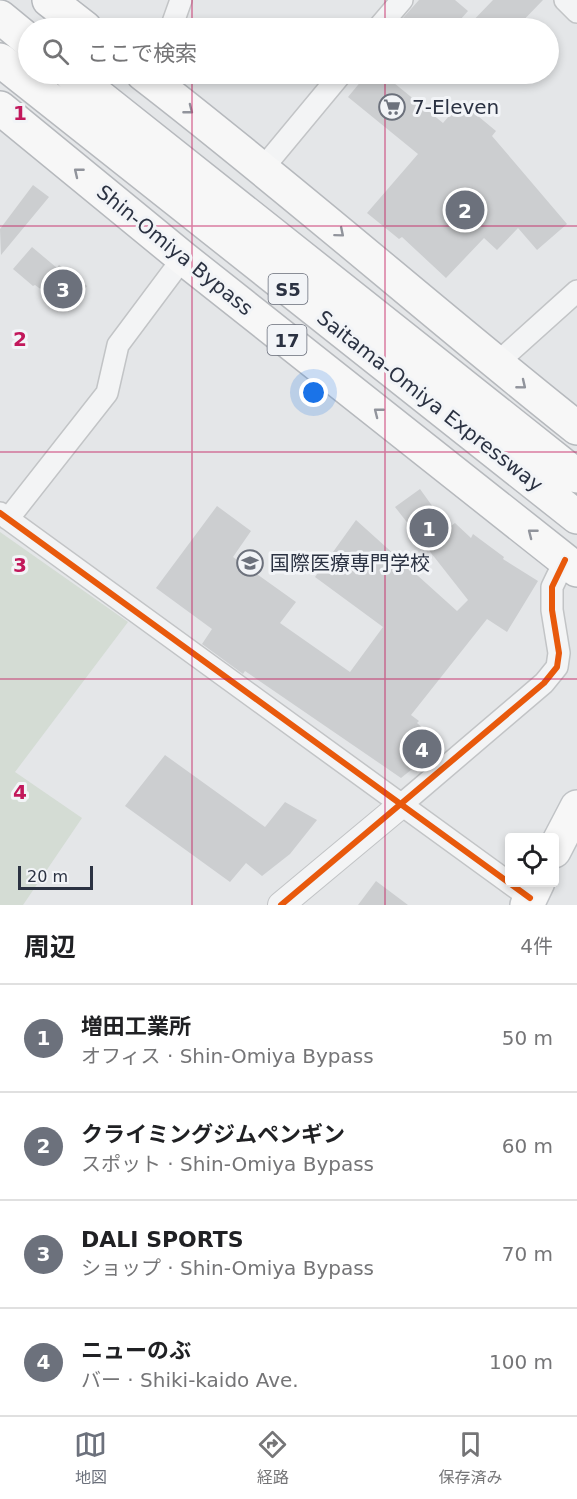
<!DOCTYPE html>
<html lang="ja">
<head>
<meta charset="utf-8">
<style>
	body { margin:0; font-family:"DejaVu Sans","Noto Sans JP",sans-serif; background:#f6f6f6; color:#202124 }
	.controls { position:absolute; right:18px; bottom:18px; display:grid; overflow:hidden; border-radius:6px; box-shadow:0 3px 9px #0003 }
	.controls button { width:54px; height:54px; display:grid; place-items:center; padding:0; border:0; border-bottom:2px solid #e0e0e0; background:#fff; color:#202124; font:30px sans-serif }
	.scale { position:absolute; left:18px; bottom:15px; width:75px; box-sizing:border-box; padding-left:6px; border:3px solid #2b3242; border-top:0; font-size:16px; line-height:21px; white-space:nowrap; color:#2b3242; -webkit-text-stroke:4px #f2f4f7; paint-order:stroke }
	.you { position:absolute; left:314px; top:393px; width:21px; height:21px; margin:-15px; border:4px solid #fff; border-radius:50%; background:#1a73e8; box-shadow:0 0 0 9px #1a73e833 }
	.badge { display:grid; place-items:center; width:39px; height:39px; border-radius:50%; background:#6c717c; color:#fff; font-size:20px; font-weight:700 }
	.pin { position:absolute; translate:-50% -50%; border:3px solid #fff; box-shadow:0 2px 6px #0006 }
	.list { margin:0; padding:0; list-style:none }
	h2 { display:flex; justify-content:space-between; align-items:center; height:78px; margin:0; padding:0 24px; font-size:26px }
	h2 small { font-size:20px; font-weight:400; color:#757577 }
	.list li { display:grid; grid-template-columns:39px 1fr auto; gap:18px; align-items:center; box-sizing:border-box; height:108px; padding:0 24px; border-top:2px solid #e0e0e0 }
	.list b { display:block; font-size:22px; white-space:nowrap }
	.list p { margin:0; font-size:20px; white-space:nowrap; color:#757577 }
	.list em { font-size:20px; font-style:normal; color:#757577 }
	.icon { flex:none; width:33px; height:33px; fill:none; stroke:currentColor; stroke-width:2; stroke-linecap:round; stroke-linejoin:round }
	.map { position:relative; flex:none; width:577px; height:905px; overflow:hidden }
	.search { position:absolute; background:#fff; box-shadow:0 3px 9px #0003; left:18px; right:18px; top:18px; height:66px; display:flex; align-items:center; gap:15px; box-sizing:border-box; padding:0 21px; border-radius:33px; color:#757577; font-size:22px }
	.sheet { height:510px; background:#fff }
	nav { display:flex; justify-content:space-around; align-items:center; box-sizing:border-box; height:84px; border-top:2px solid #e0e0e0; background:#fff; font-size:16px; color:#757577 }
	nav a { display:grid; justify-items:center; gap:3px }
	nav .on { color:#6c717c }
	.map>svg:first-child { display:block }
</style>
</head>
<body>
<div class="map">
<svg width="577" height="905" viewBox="0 0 577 905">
	<rect width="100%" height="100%" fill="#e4e6e8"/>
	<path fill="#d4dcd4" d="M0,532L128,622L15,772L82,818L23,905H0Z"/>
	<path fill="#ccced0" d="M419,0H455L468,11L453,28H394Z
		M493,0H543L516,28H466Z
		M367,74H383L443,123L461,102L496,131L492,136L567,224L537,250L518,228L497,250L484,238L446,278L402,237L399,239L367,213L418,154L348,97Z
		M33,185L49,197L1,255L0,229Z
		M32,247L57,268L59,265L87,286L69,310L35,285L33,286L13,269Z
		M420,489L448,528L455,523L471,538L473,534L504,557L503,559L538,581L507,632L487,619L411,715L419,721L417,723L442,745L401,778L245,671L243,674L202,644L212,629L156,588L217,506L251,531L233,557L296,602L280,623L350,672L383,627L315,577L356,520L457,611L468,600L395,507Z
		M165,755L265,827L285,802L317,820L290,854L262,876L246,863L230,882L125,806Z
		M376,881L408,905H358Z"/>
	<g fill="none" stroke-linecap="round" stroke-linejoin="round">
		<g stroke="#c2c4c6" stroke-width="24">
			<path id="minor" d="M565,0L577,12
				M171,28L181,0
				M378,28L402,0
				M263,168L341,74
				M496,364L577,291
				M0,513L530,898
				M8,519L107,393L118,345L183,258
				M401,805L544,683L557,667L559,653L552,610V587L565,560"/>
		</g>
		<g stroke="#c2c4c6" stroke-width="28">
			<path id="tertiary" d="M281,905L401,805"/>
		</g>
		<g stroke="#c0c3c6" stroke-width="36">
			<path id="primary" d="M554,851L577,807
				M527,905L538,882"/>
		</g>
		<g stroke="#b6b9bd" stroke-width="36">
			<path id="trunk" d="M49,0L85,28
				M143,74C291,188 431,312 577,428
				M0,108L183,258L577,570"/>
		</g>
		<g stroke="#b6b9bd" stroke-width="36">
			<path id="motorway" d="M0,17L28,40
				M0,60L577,517
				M71,74L577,476"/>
		</g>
		<use href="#minor" stroke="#f3f4f5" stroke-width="21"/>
		<use href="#tertiary" stroke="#f3f4f5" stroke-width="26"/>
		<use href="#primary" stroke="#f7f7f7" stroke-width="33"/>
		<use href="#trunk" stroke="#f7f7f7" stroke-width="33"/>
		<use href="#motorway" stroke="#f7f7f7" stroke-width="33"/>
		<g stroke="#f2f4f7" stroke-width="10">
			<path id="cycleway" d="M0,513L530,898
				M281,905L544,683L557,667L559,653L552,610V587L565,560"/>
		</g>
		<use href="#cycleway" stroke="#e8590c" stroke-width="6"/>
	</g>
	<defs><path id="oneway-chevron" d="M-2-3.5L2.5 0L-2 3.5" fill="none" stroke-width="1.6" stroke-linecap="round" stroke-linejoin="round" transform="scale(1.5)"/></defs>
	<g stroke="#91949c">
		<use href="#oneway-chevron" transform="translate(189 110) rotate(38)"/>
		<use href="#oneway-chevron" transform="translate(78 172) rotate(-141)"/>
		<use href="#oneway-chevron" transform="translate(340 233) rotate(40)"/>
		<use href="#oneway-chevron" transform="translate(522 385) rotate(39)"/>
		<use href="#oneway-chevron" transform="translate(378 412) rotate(-142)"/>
		<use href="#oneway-chevron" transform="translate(532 533) rotate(-142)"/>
	</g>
	<path fill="none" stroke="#c2185b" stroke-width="1.5" stroke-opacity="0.55" d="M192,0V28M385,0V28M192,74V905M385,74V905M0,226H577M0,452H577M0,679H577"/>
	<defs>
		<g id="supermarket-ring" transform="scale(1.35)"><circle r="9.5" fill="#f2f4f7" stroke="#6c717c" stroke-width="1.5"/><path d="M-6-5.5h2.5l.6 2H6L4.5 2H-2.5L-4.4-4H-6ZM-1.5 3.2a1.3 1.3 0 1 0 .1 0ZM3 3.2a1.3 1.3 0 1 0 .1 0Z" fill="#6c717c"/></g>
		<g id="university-ring" transform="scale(1.35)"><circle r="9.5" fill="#f2f4f7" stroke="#6c717c" stroke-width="1.5"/><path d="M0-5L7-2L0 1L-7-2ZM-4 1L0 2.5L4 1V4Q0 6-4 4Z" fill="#6c717c"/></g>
	</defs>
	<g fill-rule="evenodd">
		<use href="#supermarket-ring" x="392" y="107"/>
		<use href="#university-ring" x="250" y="563"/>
	</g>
	<g text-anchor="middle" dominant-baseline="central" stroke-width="6" stroke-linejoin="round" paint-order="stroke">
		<g fill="#f2f4f7" stroke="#676c78" stroke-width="1.5">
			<rect x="268.5" y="274" width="39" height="30" rx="4.5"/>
			<rect x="267.5" y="325" width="39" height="30" rx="4.5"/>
		</g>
		<g font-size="18" font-weight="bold" fill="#2b3242">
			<text x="288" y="289">S5</text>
			<text x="287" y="340">17</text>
		</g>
		<g font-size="20" fill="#2b3242" stroke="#f2f4f7" text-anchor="start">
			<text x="412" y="107">7-Eleven</text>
			<text x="270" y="563">国際医療専門学校</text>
		</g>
		<g font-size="20" fill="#2b3242" stroke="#f2f4f7">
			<text transform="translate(175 250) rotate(39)">Shin-Omiya Bypass</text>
			<text transform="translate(430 401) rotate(38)">Saitama-Omiya Expressway</text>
		</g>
	</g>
	<g font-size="20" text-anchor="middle" font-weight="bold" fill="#c2185b" stroke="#f2f4f7" stroke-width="6" stroke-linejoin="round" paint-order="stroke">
		<text x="20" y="120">1</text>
		<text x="20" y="346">2</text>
		<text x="20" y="572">3</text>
		<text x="20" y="799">4</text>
	</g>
</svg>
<div class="controls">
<button><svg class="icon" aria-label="locate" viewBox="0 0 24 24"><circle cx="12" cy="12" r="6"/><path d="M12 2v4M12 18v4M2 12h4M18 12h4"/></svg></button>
</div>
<div class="scale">20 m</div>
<div class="you"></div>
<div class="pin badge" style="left:429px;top:528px">1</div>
<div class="pin badge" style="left:465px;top:210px">2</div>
<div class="pin badge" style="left:63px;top:289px">3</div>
<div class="pin badge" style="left:422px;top:749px">4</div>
<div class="search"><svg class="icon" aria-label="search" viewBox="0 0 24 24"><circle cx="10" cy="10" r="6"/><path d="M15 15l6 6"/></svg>ここで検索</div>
</div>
<section class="sheet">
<h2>周辺<small>4件</small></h2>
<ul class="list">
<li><span class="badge">1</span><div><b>増田工業所</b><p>オフィス · Shin-Omiya Bypass</p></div><em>50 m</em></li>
<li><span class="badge">2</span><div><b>クライミングジムペンギン</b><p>スポット · Shin-Omiya Bypass</p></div><em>60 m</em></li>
<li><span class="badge">3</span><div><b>DALI SPORTS</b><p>ショップ · Shin-Omiya Bypass</p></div><em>70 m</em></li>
<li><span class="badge">4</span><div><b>ニューのぶ</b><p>バー · Shiki-kaido Ave.</p></div><em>100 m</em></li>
</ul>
</section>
<nav>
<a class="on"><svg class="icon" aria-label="map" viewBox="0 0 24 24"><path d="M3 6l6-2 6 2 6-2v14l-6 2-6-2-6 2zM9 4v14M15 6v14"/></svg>地図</a>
<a><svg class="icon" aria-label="directions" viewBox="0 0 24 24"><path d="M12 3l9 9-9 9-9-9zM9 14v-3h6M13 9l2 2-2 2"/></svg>経路</a>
<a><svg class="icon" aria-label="saved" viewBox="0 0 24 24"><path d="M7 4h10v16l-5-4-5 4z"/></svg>保存済み</a>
</nav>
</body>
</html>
